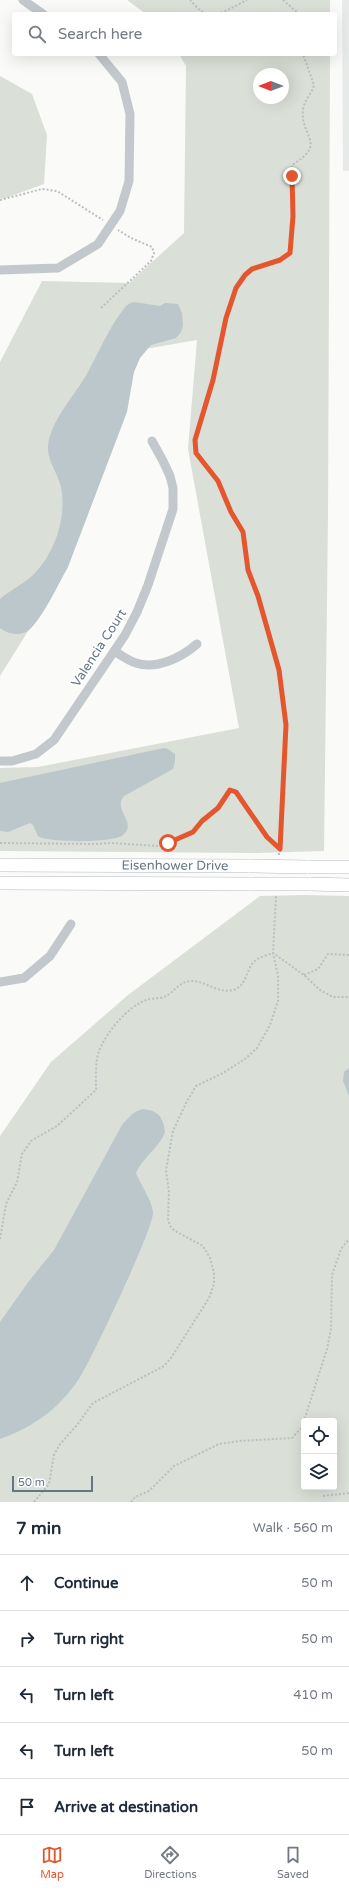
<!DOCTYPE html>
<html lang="en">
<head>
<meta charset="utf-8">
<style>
	body { margin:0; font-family:"Varela Round",sans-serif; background:#f2f2f3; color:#1f2937 }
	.controls { position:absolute; right:12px; bottom:12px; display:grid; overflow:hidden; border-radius:4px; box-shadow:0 4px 16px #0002 }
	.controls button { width:36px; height:36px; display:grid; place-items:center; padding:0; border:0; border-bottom:1px solid #e0e1e3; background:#fff; color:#1f2937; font:20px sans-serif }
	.compass { position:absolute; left:253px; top:68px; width:36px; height:36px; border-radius:50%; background:#fff; box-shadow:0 4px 16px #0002; rotate:270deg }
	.scale { position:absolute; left:12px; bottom:10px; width:81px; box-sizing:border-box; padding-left:4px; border:2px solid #657683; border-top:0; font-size:11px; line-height:14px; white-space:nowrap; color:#657683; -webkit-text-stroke:3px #fff; paint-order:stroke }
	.stop { position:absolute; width:12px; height:12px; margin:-9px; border:3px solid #e4572e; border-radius:50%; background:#fff }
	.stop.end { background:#e4572e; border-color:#fff; box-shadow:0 1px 4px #0008 }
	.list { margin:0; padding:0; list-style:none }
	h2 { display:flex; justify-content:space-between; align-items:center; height:52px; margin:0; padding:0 16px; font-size:17px }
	h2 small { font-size:13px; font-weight:400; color:#747a83 }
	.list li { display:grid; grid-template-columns:26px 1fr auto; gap:12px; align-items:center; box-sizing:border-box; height:56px; padding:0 16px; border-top:1px solid #e0e1e3 }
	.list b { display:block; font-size:15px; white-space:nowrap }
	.list em { font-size:13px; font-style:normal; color:#747a83 }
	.icon { flex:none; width:22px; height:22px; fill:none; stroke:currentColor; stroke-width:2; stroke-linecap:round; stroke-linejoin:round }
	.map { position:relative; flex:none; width:349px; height:1502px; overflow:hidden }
	.search { position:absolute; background:#fff; box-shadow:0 4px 16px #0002; left:12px; right:12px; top:12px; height:44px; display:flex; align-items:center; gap:10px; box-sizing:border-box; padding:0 14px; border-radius:4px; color:#747a83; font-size:15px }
	.sheet { height:332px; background:#fff }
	nav { display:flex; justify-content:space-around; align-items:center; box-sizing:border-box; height:56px; border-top:1px solid #e0e1e3; background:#fff; font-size:11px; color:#747a83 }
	nav a { display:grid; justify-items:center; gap:2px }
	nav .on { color:#e4572e }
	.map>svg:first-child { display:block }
</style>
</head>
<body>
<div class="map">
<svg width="349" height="1502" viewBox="0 0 349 1502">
	<rect width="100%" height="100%" fill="#fafaf8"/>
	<path fill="#e8e9e9" d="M342,0H349V171H343Z"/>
	<path fill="#dadfd7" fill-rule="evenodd" d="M127,0H330V14H146Z
		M179,54H330L328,516L324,851L256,853L0,851V768L38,767L239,728L188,449L197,340L139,350L116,440L53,591L0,676V362L42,281L129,283L184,233L186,66ZM259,74H283V98H259Z
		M0,76L32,94L47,135L44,184L3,199L0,198Z
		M304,895L349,896V1502H0V1136L51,1062L128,995L260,896ZM304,1421H334V1487H304Z"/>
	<path fill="#bbc7cb" d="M134,302L160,306L165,303L178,304L182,313L183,325L181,332L176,338L151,345L140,358L134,372L127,412L68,567C59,583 42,619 29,630C21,637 7,634 0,628V599C10,590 22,585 32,576C55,554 67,517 61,487C58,473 47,461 48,446C50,423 72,398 84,379C98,355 108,328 126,306C128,304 131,303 134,302Z
		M164,748L168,749L175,754V761L173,769L124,796C112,810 138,822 123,835C115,843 46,843 38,836L33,825L30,823L8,832L0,831V783Z
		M349,1068V1096L343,1081L344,1072Z
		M143,1109C159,1111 163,1117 165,1132C160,1147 143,1157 136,1173C141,1186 151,1198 153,1212C154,1228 91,1360 79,1379C72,1389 62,1401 53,1409C38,1422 18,1433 0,1439V1322L29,1281L54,1250L122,1125C129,1117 134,1111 143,1109Z"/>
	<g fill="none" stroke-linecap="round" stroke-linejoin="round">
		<g stroke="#b3babf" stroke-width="14">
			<g id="secondary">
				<path id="s1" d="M0,865L250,866"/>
				<path d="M307,867H349"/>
				<path d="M0,883L251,884"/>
				<path d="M309,884L349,885"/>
			</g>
		</g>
		<path stroke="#bbbfc2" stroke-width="2" stroke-dasharray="2 2" stroke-linecap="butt" d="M190,0C194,4 199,11 205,13C218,18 234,6 247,0
			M283,0L299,14
			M0,200L42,189L57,191L103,220
			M101,308L151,261L154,253L152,247L131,238L118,230
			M0,843L96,844L111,843L158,846L177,840L193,832L202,821L218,808L230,790L236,792L267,837L280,849
			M279,855L286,725L279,670L258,596L248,569L243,532L231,512L219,481L199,459L195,446V440L213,380L226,318L236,288L245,275L252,269L280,260L290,253L293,216L292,165C328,143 300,137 303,110C304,100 312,94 314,85L303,54
			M304,975L318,969L328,954L349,955
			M0,1239L6,1204L17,1182L22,1154L31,1141L57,1126L96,1090C96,1078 95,1063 99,1051C106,1033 127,1007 146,1000C151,998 158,999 164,997C174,993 179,981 192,981C205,981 219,994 233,990C248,986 245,968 256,960C260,957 268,955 273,953L304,975L320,990L333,997H349
			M323,1496L349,1493
			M34,1502L49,1484L54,1455L60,1444L77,1425L93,1403L164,1366L171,1358L209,1298L214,1284V1273L210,1258L203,1246L175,1231L170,1226L168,1219L169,1192L166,1170L173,1131L186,1103L196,1086L223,1073L245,1059L257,1048L270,1025L278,1001V975L273,953L276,896
			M131,1502L135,1497L149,1491L174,1466L219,1444L239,1441L292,1438L302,1427L327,1349L331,1329L332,1275L341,1249L349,1239"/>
		<path stroke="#c3c8cc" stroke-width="9" d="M23,0L43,14
			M0,270L58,268L98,244L120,211L129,181L130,114L122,82L99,54
			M114,651C121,655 129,661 136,663C157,670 182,657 197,644
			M0,761H12L36,754L54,740L125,635L137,612L148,585L173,509V488L170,476L163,461L152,441
			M0,982L24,978L50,956L71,924"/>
		<use href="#secondary" stroke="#fff" stroke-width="13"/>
		<g stroke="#b3babf" stroke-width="14" stroke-linecap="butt">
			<path id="secondary-bridge" d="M250,866L307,867
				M251,884H309"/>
		</g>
		<use href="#secondary-bridge" stroke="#fff" stroke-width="13"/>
	</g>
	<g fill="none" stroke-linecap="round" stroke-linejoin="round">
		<path stroke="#e4572e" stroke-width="5" d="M168,843L193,832L202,821L218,808L230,790L236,792L267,837L280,849L286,725L279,670L258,596L248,570L243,532L231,512L218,481L196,453L195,440L213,380L226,318L236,288L245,275L252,269L280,260L290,253L293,216L292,176"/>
	</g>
	<g text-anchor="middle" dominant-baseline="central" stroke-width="4" stroke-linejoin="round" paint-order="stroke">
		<g font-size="13" fill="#657683" stroke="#fff">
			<text transform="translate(99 648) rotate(-57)">Valencia Court</text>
			<text stroke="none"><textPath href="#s1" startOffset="175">Eisenhower Drive</textPath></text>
		</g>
	</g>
</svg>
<div class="controls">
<button><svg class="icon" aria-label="locate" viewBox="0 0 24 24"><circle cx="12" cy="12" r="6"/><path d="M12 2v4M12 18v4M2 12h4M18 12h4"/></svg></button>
<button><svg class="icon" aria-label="layers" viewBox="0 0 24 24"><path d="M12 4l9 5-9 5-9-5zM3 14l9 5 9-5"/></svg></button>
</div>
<svg class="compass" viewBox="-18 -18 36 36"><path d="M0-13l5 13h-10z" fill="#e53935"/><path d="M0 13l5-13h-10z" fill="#747a83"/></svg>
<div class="scale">50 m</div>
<div class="stop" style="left:168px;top:843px"></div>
<div class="stop end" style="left:292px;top:176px"></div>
<div class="search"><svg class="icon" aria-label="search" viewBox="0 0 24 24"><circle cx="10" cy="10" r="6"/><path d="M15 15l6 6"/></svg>Search here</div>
</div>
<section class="sheet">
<h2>7 min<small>Walk · 560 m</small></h2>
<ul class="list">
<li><svg class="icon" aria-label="ahead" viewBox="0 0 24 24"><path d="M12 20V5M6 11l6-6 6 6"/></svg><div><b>Continue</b></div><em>50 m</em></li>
<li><svg class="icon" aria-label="right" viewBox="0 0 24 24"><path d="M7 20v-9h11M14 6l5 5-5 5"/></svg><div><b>Turn right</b></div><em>50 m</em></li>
<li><svg class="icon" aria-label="left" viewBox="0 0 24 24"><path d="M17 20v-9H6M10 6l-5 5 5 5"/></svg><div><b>Turn left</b></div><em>410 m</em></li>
<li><svg class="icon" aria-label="left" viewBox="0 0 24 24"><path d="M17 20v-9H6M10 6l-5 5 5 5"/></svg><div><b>Turn left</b></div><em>50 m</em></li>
<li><svg class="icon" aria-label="arrive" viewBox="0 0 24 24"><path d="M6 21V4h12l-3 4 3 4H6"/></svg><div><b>Arrive at destination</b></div></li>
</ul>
</section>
<nav>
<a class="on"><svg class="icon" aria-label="map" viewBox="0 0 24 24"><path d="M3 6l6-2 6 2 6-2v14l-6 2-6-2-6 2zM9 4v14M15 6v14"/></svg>Map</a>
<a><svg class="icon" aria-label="directions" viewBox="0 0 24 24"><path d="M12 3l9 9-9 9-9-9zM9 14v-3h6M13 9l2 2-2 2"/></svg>Directions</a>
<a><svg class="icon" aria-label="saved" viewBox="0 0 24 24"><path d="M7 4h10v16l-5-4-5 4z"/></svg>Saved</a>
</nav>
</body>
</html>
